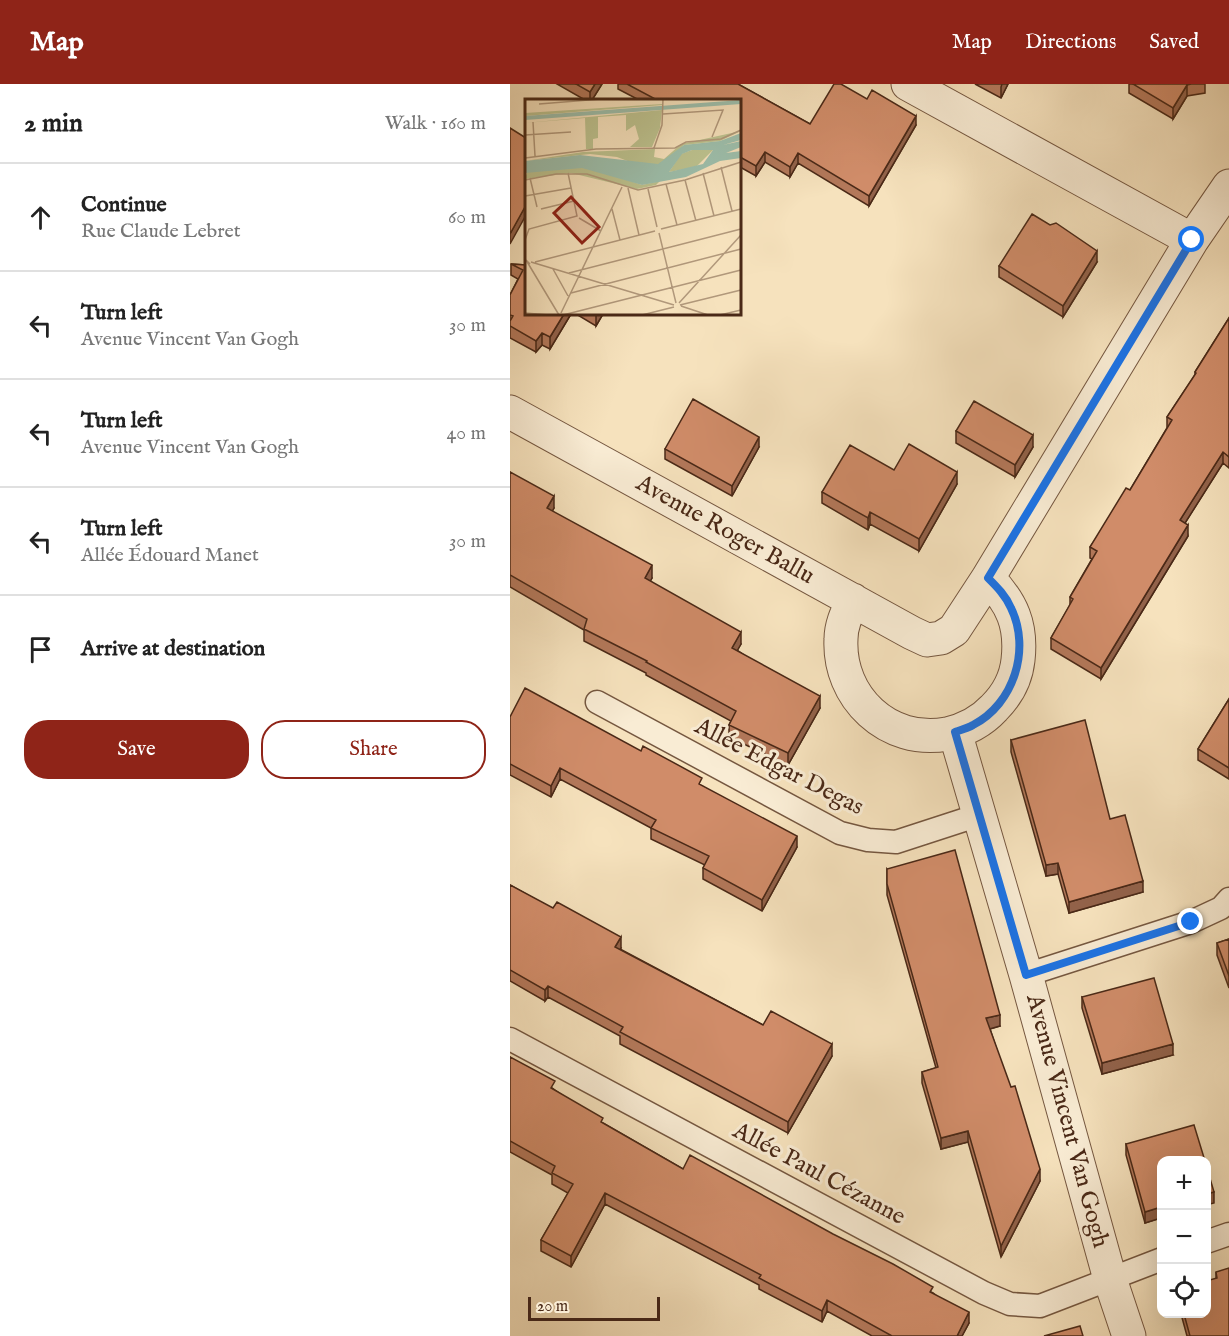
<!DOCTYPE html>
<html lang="en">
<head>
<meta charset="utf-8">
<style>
	body { margin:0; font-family:"IM FELL English",serif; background:#f2f2f2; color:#222 }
	.controls { position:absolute; right:18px; bottom:18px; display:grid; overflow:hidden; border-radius:12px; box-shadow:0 6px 24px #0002 }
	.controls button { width:54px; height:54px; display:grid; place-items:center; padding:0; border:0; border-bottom:2px solid #e0e0e0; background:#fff; color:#222; font:30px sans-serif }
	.scale { position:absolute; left:18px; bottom:15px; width:132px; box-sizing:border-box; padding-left:6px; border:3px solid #4a2917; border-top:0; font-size:16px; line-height:21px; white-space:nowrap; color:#4a2917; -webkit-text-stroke:4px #f9ecd4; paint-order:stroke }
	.stop { position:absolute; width:18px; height:18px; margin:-14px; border:4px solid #1a73e8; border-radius:50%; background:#fff }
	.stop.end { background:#1a73e8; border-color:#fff; box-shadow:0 2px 6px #0008 }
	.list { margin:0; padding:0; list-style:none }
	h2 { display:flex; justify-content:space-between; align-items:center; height:78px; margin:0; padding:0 24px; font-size:26px }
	h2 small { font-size:20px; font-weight:400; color:#767676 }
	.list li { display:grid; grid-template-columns:39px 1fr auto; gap:18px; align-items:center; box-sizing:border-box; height:108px; padding:0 24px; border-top:2px solid #e0e0e0 }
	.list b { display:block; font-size:22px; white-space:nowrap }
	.list p { margin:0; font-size:20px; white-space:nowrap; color:#767676 }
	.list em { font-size:20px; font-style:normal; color:#767676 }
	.actions { display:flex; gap:12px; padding:18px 24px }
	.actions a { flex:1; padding:14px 0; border:2px solid #8f2418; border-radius:24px; text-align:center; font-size:21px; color:#8f2418 }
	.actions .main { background:#8f2418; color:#fff }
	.icon { flex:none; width:33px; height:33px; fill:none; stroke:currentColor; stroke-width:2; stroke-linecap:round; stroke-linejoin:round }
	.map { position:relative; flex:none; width:719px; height:1252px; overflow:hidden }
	header { display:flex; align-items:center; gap:36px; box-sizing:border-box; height:84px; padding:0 30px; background:#8f2418; color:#fff }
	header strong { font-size:28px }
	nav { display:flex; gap:33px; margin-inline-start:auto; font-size:21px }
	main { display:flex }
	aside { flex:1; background:#fff }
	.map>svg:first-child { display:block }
</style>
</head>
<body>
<header>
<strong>Map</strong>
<nav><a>Map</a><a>Directions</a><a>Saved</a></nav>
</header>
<main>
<aside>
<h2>2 min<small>Walk · 160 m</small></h2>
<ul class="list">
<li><svg class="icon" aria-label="ahead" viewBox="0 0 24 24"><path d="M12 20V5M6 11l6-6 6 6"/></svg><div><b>Continue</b><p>Rue Claude Lebret</p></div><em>60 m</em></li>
<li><svg class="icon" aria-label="left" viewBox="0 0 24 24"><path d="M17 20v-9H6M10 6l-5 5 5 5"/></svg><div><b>Turn left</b><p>Avenue Vincent Van Gogh</p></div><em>30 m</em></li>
<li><svg class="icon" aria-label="left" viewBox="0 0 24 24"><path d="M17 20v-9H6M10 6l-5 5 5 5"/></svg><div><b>Turn left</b><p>Avenue Vincent Van Gogh</p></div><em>40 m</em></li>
<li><svg class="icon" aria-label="left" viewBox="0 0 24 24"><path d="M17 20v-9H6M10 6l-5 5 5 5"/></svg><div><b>Turn left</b><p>Allée Édouard Manet</p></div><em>30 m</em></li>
<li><svg class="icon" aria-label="arrive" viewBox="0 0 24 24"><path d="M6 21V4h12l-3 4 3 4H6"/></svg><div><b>Arrive at destination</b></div></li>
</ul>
<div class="actions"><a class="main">Save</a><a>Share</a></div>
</aside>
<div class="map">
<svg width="719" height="1252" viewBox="0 0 719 1252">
	<rect width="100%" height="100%" fill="#f6e2bd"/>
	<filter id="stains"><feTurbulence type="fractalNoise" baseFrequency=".00333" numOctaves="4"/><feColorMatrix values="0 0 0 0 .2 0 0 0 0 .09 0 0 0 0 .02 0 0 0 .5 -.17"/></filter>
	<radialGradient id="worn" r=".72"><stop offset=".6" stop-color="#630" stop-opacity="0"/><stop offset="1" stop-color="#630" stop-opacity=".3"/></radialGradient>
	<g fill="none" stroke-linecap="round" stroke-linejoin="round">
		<g stroke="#755740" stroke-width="25">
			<path id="service" d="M87,618L330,749L358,756L386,758L469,731
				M516,891L681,838L711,824L719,815
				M0,955L474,1209L500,1220L530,1222L652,1175
				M696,1158L719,1150"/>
		</g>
		<g stroke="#755740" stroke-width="35">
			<path id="minor" d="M398,0L682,156
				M0,328L402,549L417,556L431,554L444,546L478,494L682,156L719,102
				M343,516C337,529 331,541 331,555C328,613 378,661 437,650C455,646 471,638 484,624C497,611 506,595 508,576C512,541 502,519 478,494
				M445,648L516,891L600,1195L619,1252"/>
		</g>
		<use href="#service" stroke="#f9ecd4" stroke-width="22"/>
		<use href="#minor" stroke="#f9ecd4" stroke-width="33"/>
	</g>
	<path fill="#b3785a" stroke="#4a2917" stroke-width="1.5" d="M47,0H92L82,16H75Z
		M108,0H228L300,40L357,15L406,41L359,122L288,79L280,93L255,78L246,92L230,83V16H129L108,5Z
		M465,0H498L491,14Z
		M619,0H695V9L677,12L663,35L619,9Z
		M587,178L553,233L489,193V182Z
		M1,180L16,181L61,230L40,265L32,261L26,268L0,254V211L8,195L1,191Z
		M66,230H93L86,242Z
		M719,234V384L713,379L675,439L678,452L591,595L541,565V554L560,521V513L582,475L580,474V463L620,406L657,344V333L685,291V288Z
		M446,347L523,363L505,393L446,359Z
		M249,363L222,412L155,375V365Z
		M384,386L447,400L409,467L360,440L358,446L312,419V408Z
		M0,388L44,424L42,427L142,494L140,497L231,560L227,566L310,624L278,681L219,653V641L221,637L136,591V589L74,557V546L0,503Z
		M719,615V695L688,676V665Z
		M0,633L192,702L287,763L252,827L193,795V784L195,781L141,755V744L50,695L41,713L0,691Z
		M501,656L600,735L633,808L559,829L548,790L536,792L501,668Z
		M377,785L490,942L480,945L530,1097L491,1173L458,1058L431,1065L412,999V988L426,984L377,811Z
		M0,801L111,864L110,865L253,941L322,972L278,1049L110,960V952L38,913L35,917L0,897Z
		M719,855V904L707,871V859Z
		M572,913L663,971L592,990L572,924Z
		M0,973L45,1006L93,1039L173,1085L423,1209L459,1239L452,1252H362L317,1227L312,1238L249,1205V1201L95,1120L61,1183L31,1167V1156L58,1109L42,1100V1091L0,1068Z
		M616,1060L651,1077V1134L635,1139L616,1071Z
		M706,1188L719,1252H677L671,1230H696L706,1195Z"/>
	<path fill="#92624a" stroke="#4a2917" stroke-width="1.5" d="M85,0H92L82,16H80V8Z
		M492,0H498L491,14V3Z
		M677,1V12L663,35V24Z
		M406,32V41L359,122V112Z
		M255,68V78L246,92V82Z
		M288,69V79L280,93V83Z
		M16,121V131L0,160V150Z
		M587,167V178L553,233V222Z
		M54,230H61L40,265V253Z
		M86,230H93L86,242Z
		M32,249V261L26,268V257Z
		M523,351V363L505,393V381Z
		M249,353V363L222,412V402Z
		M713,368V379L670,447V436Z
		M447,388V400L409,467V455Z
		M44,412V424L37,437V424Z
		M360,428V440L358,446V434Z
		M678,441V452L591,595V584Z
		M142,481V494L135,507V494Z
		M231,548V560L222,576V564Z
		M310,612V624L278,681V669Z
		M50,684V695L41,713V702Z
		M287,752V763L252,827V816Z
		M548,779V790L536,792V781Z
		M633,797V808L559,829V818Z
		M111,853V864L105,874V863Z
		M38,902V913L35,917V906Z
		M490,931V942L476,946V934Z
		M322,960V972L278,1049V1038Z
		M663,960V971L592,990V979Z
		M458,1047V1058L431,1065V1054Z
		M530,1085V1097L491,1173V1162Z
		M704,1108V1119L696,1121V1110Z
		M95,1109V1120L61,1183V1172Z
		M651,1123V1134L635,1139V1128Z
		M317,1216V1227L312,1238V1227Z
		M459,1228V1239L452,1252H447Z"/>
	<path fill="#d08c69" stroke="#4a2917" stroke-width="1.5" d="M66,0H85L80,8Z
		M117,0H228L300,40L324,0H331L357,15L362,6L406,32L359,112L288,69L280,83L255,68L246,82L230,73V16H147Z
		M623,0H681L677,1L663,24Z
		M0,44L16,54V121L0,150Z
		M522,130L540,141L546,139L587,167L553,222L489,182Z
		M1,180L16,181V230H54L40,253L32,249L26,257L0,242V237L3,232L0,231V211L13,186Z
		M719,234V373L713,368L670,436L678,441L591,584L541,554L563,515L560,513L587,467L580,463L616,404L620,406L662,336L657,333L686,289L685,288Z
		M183,315L249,353L222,402L155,365Z
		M464,317L523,351L505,381L446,347Z
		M399,360L447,388L409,455L360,428L358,434L312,408L340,361L384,386Z
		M0,388L44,412L37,424L142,481L135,494L231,548L222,564L310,612L278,669L219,641L226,627L136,578L137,577L74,545L77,535L0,491Z
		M15,604L131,667L133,662L192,694L189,700L287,752L252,816L193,784L199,772L141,744L146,736L50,684L41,702L0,680V633Z
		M719,615V684L688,665Z
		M575,636L600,735L615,731L633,797L559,818L548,779L536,781L501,656Z
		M445,766L490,931L476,934L501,1003L505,1002L530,1085L491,1162L458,1047L431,1054L412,988L428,983L377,800V785Z
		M0,801L43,824L47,818L111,853L105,863L253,941L261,927L322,960L278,1038L110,948L113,943L38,902L35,906L0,886Z
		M719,855V892L707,859Z
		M644,894L663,960L592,979L572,913Z
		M0,973L45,997L41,1004L93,1034L91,1038L173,1085L180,1071L323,1150L383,1180L423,1203L420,1208L459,1228L447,1252H382L317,1216L312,1227L249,1194L251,1191L95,1109L61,1172L31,1156L63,1100L42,1089L45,1082L0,1057Z
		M684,1041L695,1077H651V1123L635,1128L616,1060Z
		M696,1081L704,1108L696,1110Z
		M719,1184V1252H680L674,1230H696V1197L707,1194L706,1188Z
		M570,1242L573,1252H534Z"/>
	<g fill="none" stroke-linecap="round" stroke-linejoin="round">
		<path stroke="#1a73e8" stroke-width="8" d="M681,838L516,891L445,648C451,646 458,644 463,641C504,620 521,565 501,524C496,512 487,503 478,494L682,156"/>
	</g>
	<g text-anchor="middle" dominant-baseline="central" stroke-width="6" stroke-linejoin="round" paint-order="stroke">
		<g font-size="24" fill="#4a2917" stroke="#f9ecd4">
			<text transform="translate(215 446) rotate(29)">Avenue Roger Ballu</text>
			<text transform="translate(269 683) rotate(27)">Allée Edgar Degas</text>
			<text transform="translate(557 1037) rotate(75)">Avenue Vincent Van Gogh</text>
			<text transform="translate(309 1090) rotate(28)">Allée Paul Cézanne</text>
		</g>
	</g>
	<g transform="translate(15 15)">
		<rect width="216" height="216" fill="#f6e2bd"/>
		<path d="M137,5V6L0,17V14ZM137,11L135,29L127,48H105L114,40L110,26L101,32V16L73,18V39L68,40V50H61L60,19L0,24ZM216,32L195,42L159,46L142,61L132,66H113L92,58L65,55L0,62L58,53L130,50L129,58L139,60L156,45ZM167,51H188L171,68L144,73L156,55ZM47,68L67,69L117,86L135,82L131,86L112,90L46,74L0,80L2,73Z" fill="#bdc390"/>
		<path d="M216,1V5L0,21V17ZM216,34V41L198,46L216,42V48L201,54L216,52V59L195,62L161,78L117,86L57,69L0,74V62L55,56L133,65L159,46L195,42ZM167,51H188L178,65L144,73L157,55Z" fill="#9dbfac" fill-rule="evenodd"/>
		<path fill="none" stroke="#b1987b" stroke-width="1.5" d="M14,5L76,0M138,15L198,11L187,38M8,23L10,57M0,36L46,33M129,49L137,26L138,0M0,59L71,50L150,49L161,43L196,40L216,31M196,68L207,112M178,74L189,117M5,79L12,108M0,81L31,75H62L113,91L160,81L216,63M160,81L171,122M141,85L152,126M103,89L114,136M123,90L132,128M0,97L46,89M16,110L49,102M87,110L95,141M54,119L76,132M136,130L216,110M134,134L151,204M0,141L4,130L52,117L43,74M6,163L149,206M10,163L130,132M5,165L1,161L34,216M28,170L43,197M44,174L216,130M46,194L216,150M154,204L216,136M155,206L216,191M156,207L183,216M0,214L24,216M36,214L97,88M38,216L216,171M117,216L149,208M195,216L216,211"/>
		<path fill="#8f2418" fill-opacity="0.15" stroke="#8f2418" stroke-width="3" d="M46,98L74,128L57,144L29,114Z"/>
		<rect width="216" height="216" fill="none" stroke="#4a2917" stroke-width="3"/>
	</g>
	<rect width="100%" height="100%" filter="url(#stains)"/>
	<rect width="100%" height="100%" fill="url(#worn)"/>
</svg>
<div class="controls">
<button>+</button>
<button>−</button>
<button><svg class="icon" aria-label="locate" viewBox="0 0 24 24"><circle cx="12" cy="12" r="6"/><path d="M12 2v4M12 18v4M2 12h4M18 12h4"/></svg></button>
</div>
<div class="scale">20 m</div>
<div class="stop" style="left:682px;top:156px"></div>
<div class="stop end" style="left:681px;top:838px"></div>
</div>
</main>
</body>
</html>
